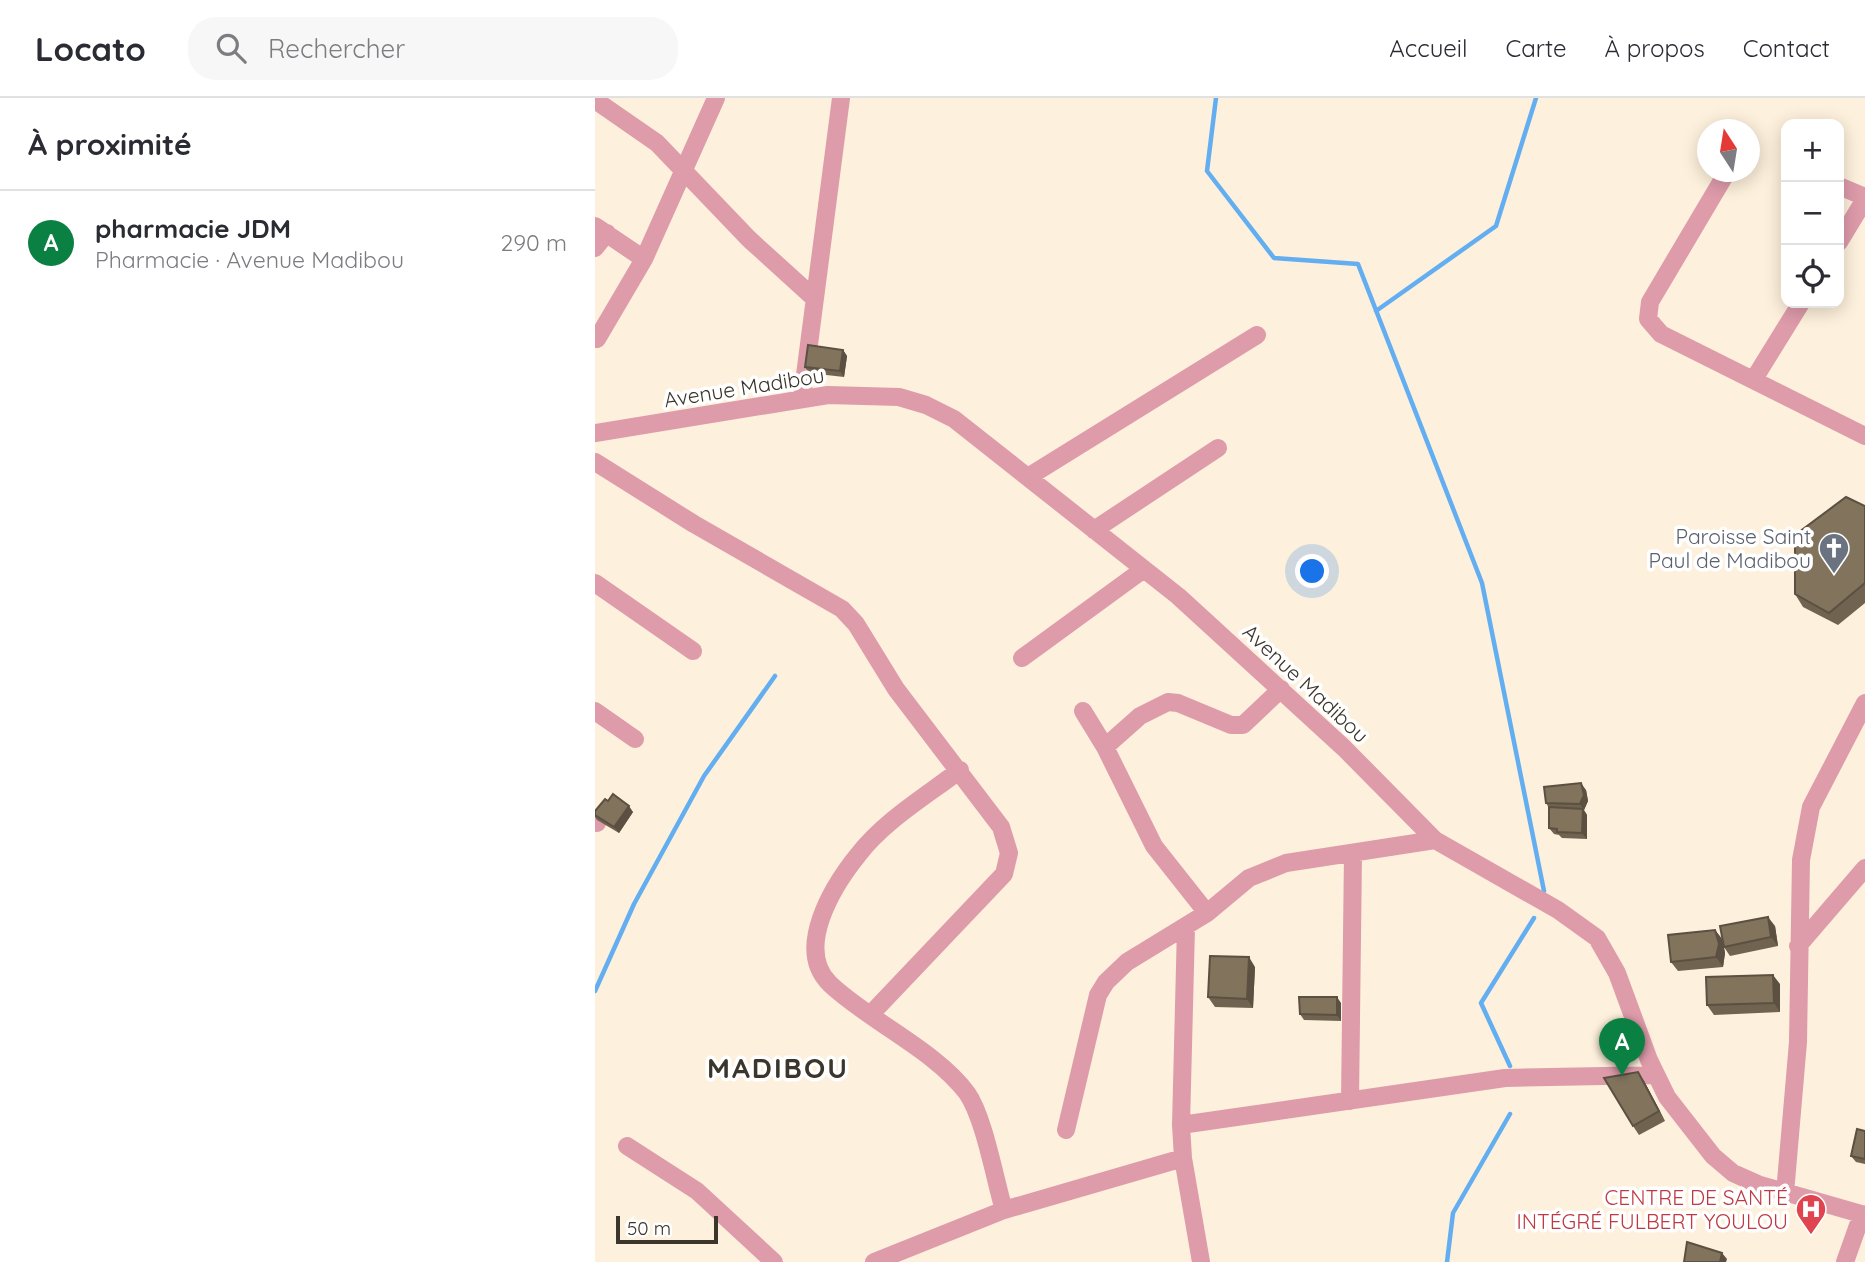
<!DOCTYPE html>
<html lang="fr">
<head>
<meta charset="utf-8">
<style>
	body { margin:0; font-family:Quicksand,sans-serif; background:#f7f7f7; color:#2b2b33 }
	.controls { position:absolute; right:21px; top:21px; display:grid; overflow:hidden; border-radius:14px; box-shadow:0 4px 18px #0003 }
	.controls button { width:63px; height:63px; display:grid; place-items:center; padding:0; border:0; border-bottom:2px solid #e1e1e2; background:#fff; color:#2b2b33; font:35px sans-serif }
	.compass { position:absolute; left:1102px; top:21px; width:63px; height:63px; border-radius:50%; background:#fff; box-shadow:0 4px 18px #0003; rotate:348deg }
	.scale { position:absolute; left:21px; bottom:18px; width:102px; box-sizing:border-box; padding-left:7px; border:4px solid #3b352b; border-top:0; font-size:19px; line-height:24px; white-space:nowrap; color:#3b352b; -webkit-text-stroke:5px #fff; paint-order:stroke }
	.you { position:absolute; left:718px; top:474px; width:24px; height:24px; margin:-18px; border:5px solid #fff; border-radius:50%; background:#1a73e8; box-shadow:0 0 0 10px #1a73e833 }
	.badge { display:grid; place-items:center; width:46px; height:46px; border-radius:50%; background:#0b8043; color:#fff; font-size:23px; font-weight:700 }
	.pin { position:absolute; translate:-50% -58px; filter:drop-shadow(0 2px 4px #0008) }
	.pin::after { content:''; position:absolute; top:37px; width:24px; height:21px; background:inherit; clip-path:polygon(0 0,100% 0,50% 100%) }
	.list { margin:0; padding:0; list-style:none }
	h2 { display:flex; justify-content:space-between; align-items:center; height:91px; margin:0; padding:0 28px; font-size:30px }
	h2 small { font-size:23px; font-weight:400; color:#7c7c81 }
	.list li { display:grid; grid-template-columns:46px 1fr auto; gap:21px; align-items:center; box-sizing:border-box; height:105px; padding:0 28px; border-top:2px solid #e1e1e2 }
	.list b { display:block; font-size:26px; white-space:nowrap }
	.list p { margin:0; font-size:23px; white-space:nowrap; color:#7c7c81 }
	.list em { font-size:23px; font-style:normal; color:#7c7c81 }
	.icon { flex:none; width:38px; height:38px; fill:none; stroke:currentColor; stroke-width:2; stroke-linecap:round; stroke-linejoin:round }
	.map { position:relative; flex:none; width:1270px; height:1164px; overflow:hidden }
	header { display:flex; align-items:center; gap:42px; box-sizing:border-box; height:98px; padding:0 35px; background:#fff; border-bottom:2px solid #e1e1e2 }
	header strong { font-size:33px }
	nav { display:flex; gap:38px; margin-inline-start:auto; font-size:24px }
	.search { width:490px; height:63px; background:#f7f7f7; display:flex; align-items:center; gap:18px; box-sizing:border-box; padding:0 24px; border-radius:28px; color:#7c7c81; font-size:26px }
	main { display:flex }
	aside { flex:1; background:#fff }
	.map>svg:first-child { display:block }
</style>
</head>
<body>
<header>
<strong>Locato</strong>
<div class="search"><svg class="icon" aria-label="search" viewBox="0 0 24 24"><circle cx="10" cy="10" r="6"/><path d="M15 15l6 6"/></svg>Rechercher</div>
<nav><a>Accueil</a><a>Carte</a><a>À propos</a><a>Contact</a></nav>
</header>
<main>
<aside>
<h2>À proximité<small></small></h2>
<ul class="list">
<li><span class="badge">A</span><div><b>pharmacie JDM</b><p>Pharmacie · Avenue Madibou</p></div><em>290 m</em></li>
</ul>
</aside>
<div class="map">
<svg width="1270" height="1164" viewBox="0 0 1270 1164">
	<rect width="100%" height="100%" fill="#fdf0dc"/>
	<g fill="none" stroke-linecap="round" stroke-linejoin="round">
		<path stroke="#63aef1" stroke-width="4.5" d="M621,0L612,73L679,160L763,166L887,485L949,793
			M781,213L901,128L941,0
			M0,893L39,806L109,678L180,578
			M915,968L886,905L939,820
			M852,1164L858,1115L915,1016"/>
		<path stroke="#de9baa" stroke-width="18" d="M0,2L62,45L154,141L219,200
			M1132,74L1055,204L1053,221L1066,236L1270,338
			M1244,88L1270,99
			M0,128L49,161
			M1244,144L1270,101
			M0,150L12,135
			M2,241L49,161L121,0
			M1159,281L1206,205
			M207,300L246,0
			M0,335L233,297L304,299L331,307L359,321L583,498L749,650L840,742L963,812L1002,840L1022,875L1054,962L1072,999L1118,1058L1138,1075L1165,1087L1270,1117
			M0,364L99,426L247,511L261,526L301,591L406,729L414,755L409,776L276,916
			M433,379L662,237
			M499,432L623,350
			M0,485L98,553
			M427,560L549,471
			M0,613L40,641
			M488,613L510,649L559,748L612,815
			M510,649L545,618L573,604L583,605L636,627H648L686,591
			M365,672C331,698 289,723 263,757C238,788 199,851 235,886C274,923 340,952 372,995C389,1019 400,1082 409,1112
			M0,724L2,725
			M591,829L586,1027L588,1060L606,1164
			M1203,848L1270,770
			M755,1003L758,755
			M586,1027L910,980L1061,977
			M471,1032L503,897L511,884L532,864L612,815L654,780L691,765L840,742
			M32,1048L102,1093L179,1164
			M1190,1095L1203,944L1206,762L1216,709L1270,605
			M279,1164L409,1112L588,1060
			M1250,1164L1267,1116"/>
	</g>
	<path fill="#706350" d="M248,252L252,258L249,279L214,275L210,269Z
		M1270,408V505L1243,527L1208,509L1200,496Z
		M991,692L993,703L989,712L992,717V741L967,740L964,737L959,736L954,730V710L951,705Z
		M13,703L38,714L24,735L2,722L0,719V713Z
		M1180,828L1183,848L1135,858L1129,849L1130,855L1128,869L1083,873L1076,864L1120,832L1127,841Z
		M660,869L658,910L620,909L613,899Z
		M1185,886V914L1119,917L1112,907Z
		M746,905V923L709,922L705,916Z
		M1049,983L1070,1023L1044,1037L1038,1028Z
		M1270,1033V1066L1261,1064L1256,1058Z"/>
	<path fill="#5b5041" d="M248,252L252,258L249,279L245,273Z
		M986,685L991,692L993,703L989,712L985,706Z
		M34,708L38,714L24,735L19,729Z
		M988,711L992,717V741L987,735Z
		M1173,819L1180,828L1183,848L1176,839Z
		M1120,832L1127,841L1130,855L1128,869L1121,859Z
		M654,859L660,869L658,910L652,901Z
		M1178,877L1185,886V914L1179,905Z
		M742,899L746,905V923L742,917Z
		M1043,974L1049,983L1070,1023L1064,1013Z
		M1127,1155L1132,1161L1131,1164H1125Z"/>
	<path fill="#82735d" stroke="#5b5041" stroke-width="2" d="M213,247L248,252L245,273L210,269Z
		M1251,399L1270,408V485L1234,515L1200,496V437Z
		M986,685L989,697L985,706L951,705L949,689Z
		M18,696L34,708L19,729L0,717V713L10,701L13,703Z
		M954,709L988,711L987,735L962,734V731L954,730Z
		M1173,819L1176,839L1129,849L1125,828Z
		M1120,832L1124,846L1121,859L1076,864L1073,837Z
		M615,858L654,859L652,901L613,899Z
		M1178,877L1179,905L1112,907L1111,879Z
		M704,899H742V917L705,916Z
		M1043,974L1064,1013L1038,1028L1009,980Z
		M1262,1031L1270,1033V1061L1256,1058Z
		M1092,1144L1127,1155L1125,1164H1089Z"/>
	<defs>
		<g id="church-pin" transform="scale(1.575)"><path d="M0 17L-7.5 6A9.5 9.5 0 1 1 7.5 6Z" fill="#6b7280" stroke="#fff"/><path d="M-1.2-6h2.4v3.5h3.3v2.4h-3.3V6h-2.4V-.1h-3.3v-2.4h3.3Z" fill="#fff"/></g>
		<g id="hospital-pin" transform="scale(1.575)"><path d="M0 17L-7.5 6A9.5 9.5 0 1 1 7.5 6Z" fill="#e0444e" stroke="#fff"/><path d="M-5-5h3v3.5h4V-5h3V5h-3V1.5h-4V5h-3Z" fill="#fff"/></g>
	</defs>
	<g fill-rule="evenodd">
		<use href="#church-pin" x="1239" y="450"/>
		<use href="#hospital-pin" x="1216" y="1111"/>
	</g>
	<g text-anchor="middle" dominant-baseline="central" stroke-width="7" stroke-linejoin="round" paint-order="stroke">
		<g font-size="21" fill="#3b352b" stroke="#fff">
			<text transform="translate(149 289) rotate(-9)">Avenue Madibou</text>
			<text transform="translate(711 585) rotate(43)">Avenue Madibou</text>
		</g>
		<g font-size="21" fill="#5b616d" stroke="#fff" text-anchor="end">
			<text x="1216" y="438">Paroisse Saint<tspan x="1216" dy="24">Paul de Madibou</tspan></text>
		</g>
		<g font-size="21" fill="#be3a42" stroke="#fff" text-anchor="end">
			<text x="1193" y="1099">CENTRE DE SANTÉ<tspan x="1193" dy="24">INTÉGRÉ FULBERT YOULOU</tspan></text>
		</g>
		<g font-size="28" font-weight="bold" letter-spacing="2" fill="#3b352b" stroke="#fff">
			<text x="183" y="969">MADIBOU</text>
		</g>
	</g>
</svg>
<div class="controls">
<button>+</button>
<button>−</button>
<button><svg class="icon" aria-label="locate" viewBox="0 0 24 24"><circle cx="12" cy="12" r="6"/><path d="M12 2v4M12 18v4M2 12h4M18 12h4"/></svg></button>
</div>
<svg class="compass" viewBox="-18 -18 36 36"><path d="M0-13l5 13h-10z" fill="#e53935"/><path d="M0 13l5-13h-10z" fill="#7c7c81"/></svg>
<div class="scale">50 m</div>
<div class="you"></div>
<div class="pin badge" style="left:1027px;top:978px">A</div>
</div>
</main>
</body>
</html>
